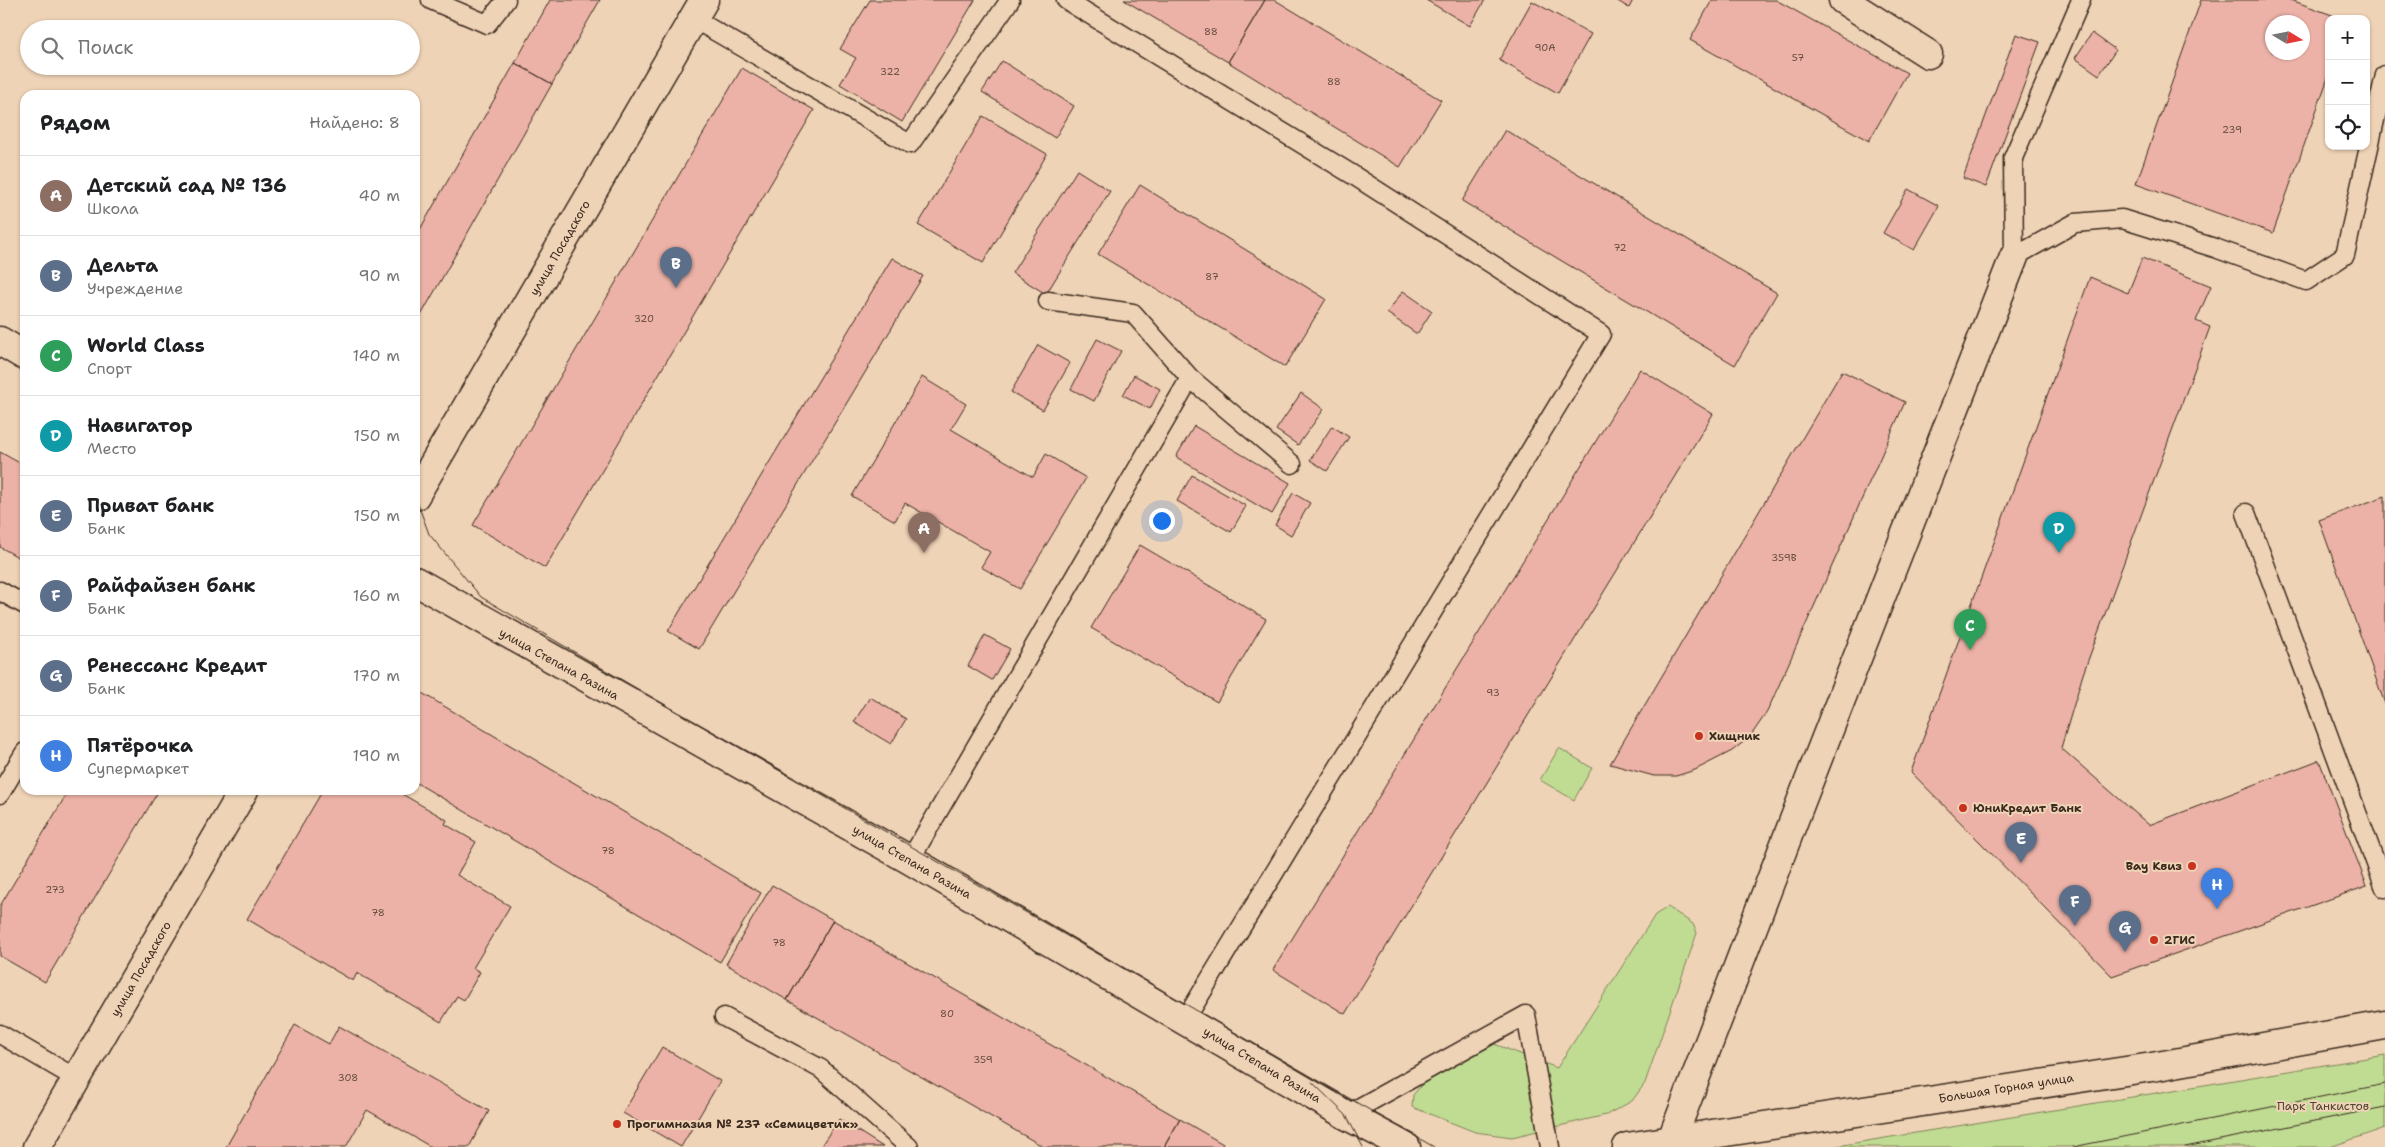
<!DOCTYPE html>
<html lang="ru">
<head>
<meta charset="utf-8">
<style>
	body { margin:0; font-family:"Shantell Sans",sans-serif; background:#f6f6f6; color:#202124 }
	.controls { position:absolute; right:15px; top:15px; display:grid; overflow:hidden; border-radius:10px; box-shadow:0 1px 4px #0004 }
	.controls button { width:45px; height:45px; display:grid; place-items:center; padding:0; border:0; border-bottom:1px solid #e0e0e0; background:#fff; color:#202124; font:25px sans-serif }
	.compass { position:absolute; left:2265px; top:15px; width:45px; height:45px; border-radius:50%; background:#fff; box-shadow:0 1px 4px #0004; rotate:100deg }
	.you { position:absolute; left:1161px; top:520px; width:18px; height:18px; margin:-12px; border:4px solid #fff; border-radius:50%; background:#1a73e8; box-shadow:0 0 0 8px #1a73e833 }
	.badge { display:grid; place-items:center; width:32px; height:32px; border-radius:50%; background:#1a73e8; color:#fff; font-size:16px; font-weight:700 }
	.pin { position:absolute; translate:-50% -41px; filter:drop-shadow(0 1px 2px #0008) }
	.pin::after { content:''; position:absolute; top:26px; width:18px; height:15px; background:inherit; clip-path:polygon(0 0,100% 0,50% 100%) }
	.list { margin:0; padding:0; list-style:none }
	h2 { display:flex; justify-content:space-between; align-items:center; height:65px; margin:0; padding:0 20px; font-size:21px }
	h2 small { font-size:16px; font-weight:400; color:#757577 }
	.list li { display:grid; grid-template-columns:32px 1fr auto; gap:15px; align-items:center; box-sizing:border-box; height:80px; padding:0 20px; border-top:1px solid #e0e0e0 }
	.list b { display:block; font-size:19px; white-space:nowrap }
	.list p { margin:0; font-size:16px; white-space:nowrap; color:#757577 }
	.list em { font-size:16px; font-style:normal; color:#757577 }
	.icon { flex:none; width:28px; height:28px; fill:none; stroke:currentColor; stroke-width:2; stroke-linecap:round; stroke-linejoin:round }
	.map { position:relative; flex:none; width:2385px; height:1147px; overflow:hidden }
	.search { position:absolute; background:#fff; box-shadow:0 1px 4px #0004; left:20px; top:20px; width:400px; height:55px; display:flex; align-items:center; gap:12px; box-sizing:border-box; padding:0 18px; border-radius:28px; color:#757577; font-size:19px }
	.panel { position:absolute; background:#fff; box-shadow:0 1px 4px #0004; left:20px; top:90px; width:400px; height:705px; border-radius:15px }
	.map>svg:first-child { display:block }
</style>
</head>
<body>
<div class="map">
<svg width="2385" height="1147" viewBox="0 0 2385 1147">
	<rect width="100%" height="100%" fill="#efd3b6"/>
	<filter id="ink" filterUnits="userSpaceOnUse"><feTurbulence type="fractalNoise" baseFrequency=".02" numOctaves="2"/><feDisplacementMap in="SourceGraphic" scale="10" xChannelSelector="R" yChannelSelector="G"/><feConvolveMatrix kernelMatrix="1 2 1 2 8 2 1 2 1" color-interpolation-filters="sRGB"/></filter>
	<g filter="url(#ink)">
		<path fill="#c0dc93" stroke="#7e8358" d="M1559,748L1592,768L1574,800L1540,780Z
			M1668,907L1693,924L1697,933L1645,1083L1632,1101L1606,1115L1512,1137L1475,1132L1412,1107L1413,1095L1445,1057L1476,1037L1557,1068L1655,915Z
			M2385,1055V1128L2330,1147H1831Z"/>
		<path fill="#ecb2a7" stroke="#3b2a1e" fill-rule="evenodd" d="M550,0H600L552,84L515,63Z
			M870,0H975L902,122L840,84L856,58L840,49Z
			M1124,0H1265L1228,62Z
			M1265,0H1275L1441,100L1400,167L1228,62Z
			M1426,0H1485L1470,26Z
			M1616,0H1633L1629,8Z
			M1712,0H1776L1907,73L1869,141L1690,40Z
			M2201,0H2291L2343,19H2329V75L2273,233L2136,184ZM2272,22H2302V52H2272Z
			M1532,1L1591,34L1558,93L1499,60Z
			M2092,33L2116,50L2099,75L2075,58Z
			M2016,34L2040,42L1986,187L1963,178Z
			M1002,61L1074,106L1055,138L982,92Z
			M515,63L552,84L415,326V238Z
			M742,68L814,110L545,568L473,525Z
			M983,116L1047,154L983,263L918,225Z
			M1505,130L1777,293L1735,365L1462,201Z
			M1077,170L1110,191L1046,294L1012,273Z
			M1140,185L1326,299L1285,367L1098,254Z
			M1908,189L1939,206L1914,250L1883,233Z
			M892,258L923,276L699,649L668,631Z
			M2142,258L2211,286L2196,321L2210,327L2083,674L2061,748L2149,825L2319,760L2367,886L2112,976L1911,772L2090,277L2128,293Z
			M1403,291L1432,311L1417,334L1387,313Z
			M1097,339L1121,351L1094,401L1071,389Z
			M1038,345L1070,363L1043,410L1011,392Z
			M1640,369L1713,414L1345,1014L1273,970Z
			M1842,371L1905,402L1767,712L1750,737L1732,751L1695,770L1676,776H1654L1610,764Z
			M1134,375L1160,389L1150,409L1123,395Z
			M922,377L966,404L951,429L1033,477L1046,454L1086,478L1020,589L981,567L990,552L905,503L895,521L852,496Z
			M1301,393L1324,409L1298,445L1276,430Z
			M1194,426L1290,483L1272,514L1176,457Z
			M1332,426L1349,437L1327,471L1310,460Z
			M0,452L25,466V561L0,547Z
			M1192,475L1246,506L1231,532L1177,501Z
			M1293,493L1310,503L1291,535L1275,525Z
			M2385,496V704L2319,520Z
			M1140,545L1266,619L1217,702L1091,628Z
			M985,635L1010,649L992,680L968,666Z
			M415,689L761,893L720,962L415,782Z
			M870,697L906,719L891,744L854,722Z
			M69,790H159L45,982L0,956V906Z
			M323,790H395L447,820L445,824L476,842L457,875L510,906L473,968L480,972L464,1000L457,996L441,1022L357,973L353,981L247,919Z
			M772,885L833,920L787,1000L726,964Z
			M833,920L1180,1119L1164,1147H1044L787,1000Z
			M295,1025L329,1044L339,1026L489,1111L469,1147H431L367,1110L346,1147H226Z
			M662,1047L720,1081L681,1147L623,1113Z
			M839,1119L883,1147H820Z
			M1180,1119L1223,1144L1221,1147H1164Z"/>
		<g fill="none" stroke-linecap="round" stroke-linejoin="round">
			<g stroke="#3b2a1e" stroke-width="21">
				<path id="service" d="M431,0L487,24L506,0
					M1066,0L1353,175L1601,334L1185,1020
					M2081,0L2013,158L2014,257L2075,223L2122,219L2215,248L2306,281L2345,255L2385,75
					M694,19L910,144L1010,0
					M1190,378L1292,464
					M2246,513L2385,888
					M0,591L25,605
					M0,794L25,752
					M910,860L1190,378L1133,313L1048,301
					M724,1017L821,1069L909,1147
					M0,1034L77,1079
					M1346,1115L1526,1015L1550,1147"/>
			</g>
			<g stroke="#3b2a1e" stroke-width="31">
				<path id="minor" d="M1843,0L1928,54
					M415,496L704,0
					M1672,1139L1802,799L2014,257
					M37,1147L244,790"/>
			</g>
			<g stroke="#3b2a1e" stroke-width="31">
				<path id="tertiary" d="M0,341L25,356
					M415,581L910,860L1346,1115L1406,1147"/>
			</g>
			<g stroke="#3b2a1e" stroke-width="31">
				<path id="primary" d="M1627,1147L2152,1067L2385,1025"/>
			</g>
			<use href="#service" stroke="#efd3b6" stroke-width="18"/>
			<use href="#minor" stroke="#efd3b6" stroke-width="28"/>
			<use href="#tertiary" stroke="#efd3b6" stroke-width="28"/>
			<use href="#primary" stroke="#efd3b6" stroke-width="28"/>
			<path stroke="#3b2a1e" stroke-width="1" d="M415,496L429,534L481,597L634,687L1434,1147
				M1312,1082L1346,1115L1363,1147
				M2073,1147L2385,1084
				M2185,1147L2385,1107"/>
		</g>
	</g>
	<g fill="#c8321e" stroke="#efd3b6" stroke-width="2">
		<circle cx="1699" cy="736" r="5"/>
		<circle cx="1963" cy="808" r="5"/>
		<circle cx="2192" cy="866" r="5"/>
		<circle cx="2154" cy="940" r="5"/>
		<circle cx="617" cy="1124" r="5"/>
	</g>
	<g text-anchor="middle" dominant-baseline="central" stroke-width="4" stroke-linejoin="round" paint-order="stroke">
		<g font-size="10" fill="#674c40">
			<text x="1211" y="31">88</text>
			<text x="1545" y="47">90А</text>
			<text x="1798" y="57">57</text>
			<text x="890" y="71">322</text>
			<text x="1334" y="81">88</text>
			<text x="2232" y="129">239</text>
			<text x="1620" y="247">72</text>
			<text x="1212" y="276">87</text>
			<text x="644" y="318">320</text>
			<text x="1784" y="557">359В</text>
			<text x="1493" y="692">93</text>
			<text x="608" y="850">78</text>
			<text x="55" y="889">273</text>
			<text x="378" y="912">78</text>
			<text x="779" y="942">78</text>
			<text x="947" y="1013">80</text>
			<text x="983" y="1059">359</text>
			<text x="348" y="1077">308</text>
		</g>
		<g font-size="12" fill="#3b2a1e" stroke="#efd3b6">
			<text transform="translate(560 248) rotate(-60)">улица Посадского</text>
			<text transform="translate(559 664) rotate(29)">улица Степана Разина</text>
			<text transform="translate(912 862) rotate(30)">улица Степана Разина</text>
			<text transform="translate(141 969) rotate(-60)">улица Посадского</text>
			<text transform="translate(1262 1065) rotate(31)">улица Степана Разина</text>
			<text transform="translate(2006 1088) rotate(-9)">Большая Горная улица</text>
		</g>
		<g font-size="12" font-weight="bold" fill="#3b2a1e" stroke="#efd3b6" text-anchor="start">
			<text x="1709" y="736">Хищник</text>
			<text x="1973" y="808">ЮниКредит Банк</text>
			<text x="2182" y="866" text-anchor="end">Вау Квиз</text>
			<text x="2164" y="940">2ГИС</text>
			<text x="627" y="1124">Прогимназия № 237 «Семицветик»</text>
		</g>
		<g font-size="12" fill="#4f4530" stroke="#efd3b6">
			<text x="2323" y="1106">Парк Танкистов</text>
		</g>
	</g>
</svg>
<div class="controls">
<button>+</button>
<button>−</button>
<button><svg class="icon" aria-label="locate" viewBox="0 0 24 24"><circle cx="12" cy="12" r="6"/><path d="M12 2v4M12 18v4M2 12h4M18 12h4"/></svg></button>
</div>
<svg class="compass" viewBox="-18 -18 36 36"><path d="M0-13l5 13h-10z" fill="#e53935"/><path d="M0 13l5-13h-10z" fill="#757577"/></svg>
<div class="you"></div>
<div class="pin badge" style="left:924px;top:553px;background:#8d6e63">A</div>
<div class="pin badge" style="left:676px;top:288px;background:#5c6f8a">B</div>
<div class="pin badge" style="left:1970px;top:650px;background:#2e9e5b">C</div>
<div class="pin badge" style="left:2059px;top:553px;background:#0f9aa8">D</div>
<div class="pin badge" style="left:2021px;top:863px;background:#5c6f8a">E</div>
<div class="pin badge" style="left:2075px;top:926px;background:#5c6f8a">F</div>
<div class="pin badge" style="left:2125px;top:952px;background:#5c6f8a">G</div>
<div class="pin badge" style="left:2217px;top:909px;background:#3f7fe0">H</div>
<div class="search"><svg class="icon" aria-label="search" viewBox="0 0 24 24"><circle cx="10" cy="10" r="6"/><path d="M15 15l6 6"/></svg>Поиск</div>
<section class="panel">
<h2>Рядом<small>Найдено: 8</small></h2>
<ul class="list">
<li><span class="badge" style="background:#8d6e63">A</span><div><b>Детский сад № 136</b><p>Школа</p></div><em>40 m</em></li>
<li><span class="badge" style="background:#5c6f8a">B</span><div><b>Дельта</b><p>Учреждение</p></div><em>90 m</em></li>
<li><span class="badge" style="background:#2e9e5b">C</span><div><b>World Class</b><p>Спорт</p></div><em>140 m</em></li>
<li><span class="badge" style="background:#0f9aa8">D</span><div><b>Навигатор</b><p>Место</p></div><em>150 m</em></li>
<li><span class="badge" style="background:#5c6f8a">E</span><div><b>Приват банк</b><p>Банк</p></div><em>150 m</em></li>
<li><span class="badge" style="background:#5c6f8a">F</span><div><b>Райфайзен банк</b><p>Банк</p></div><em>160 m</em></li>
<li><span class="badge" style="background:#5c6f8a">G</span><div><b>Ренессанс Кредит</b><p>Банк</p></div><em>170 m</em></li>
<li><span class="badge" style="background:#3f7fe0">H</span><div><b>Пятёрочка</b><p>Супермаркет</p></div><em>190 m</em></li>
</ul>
</section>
</div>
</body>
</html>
